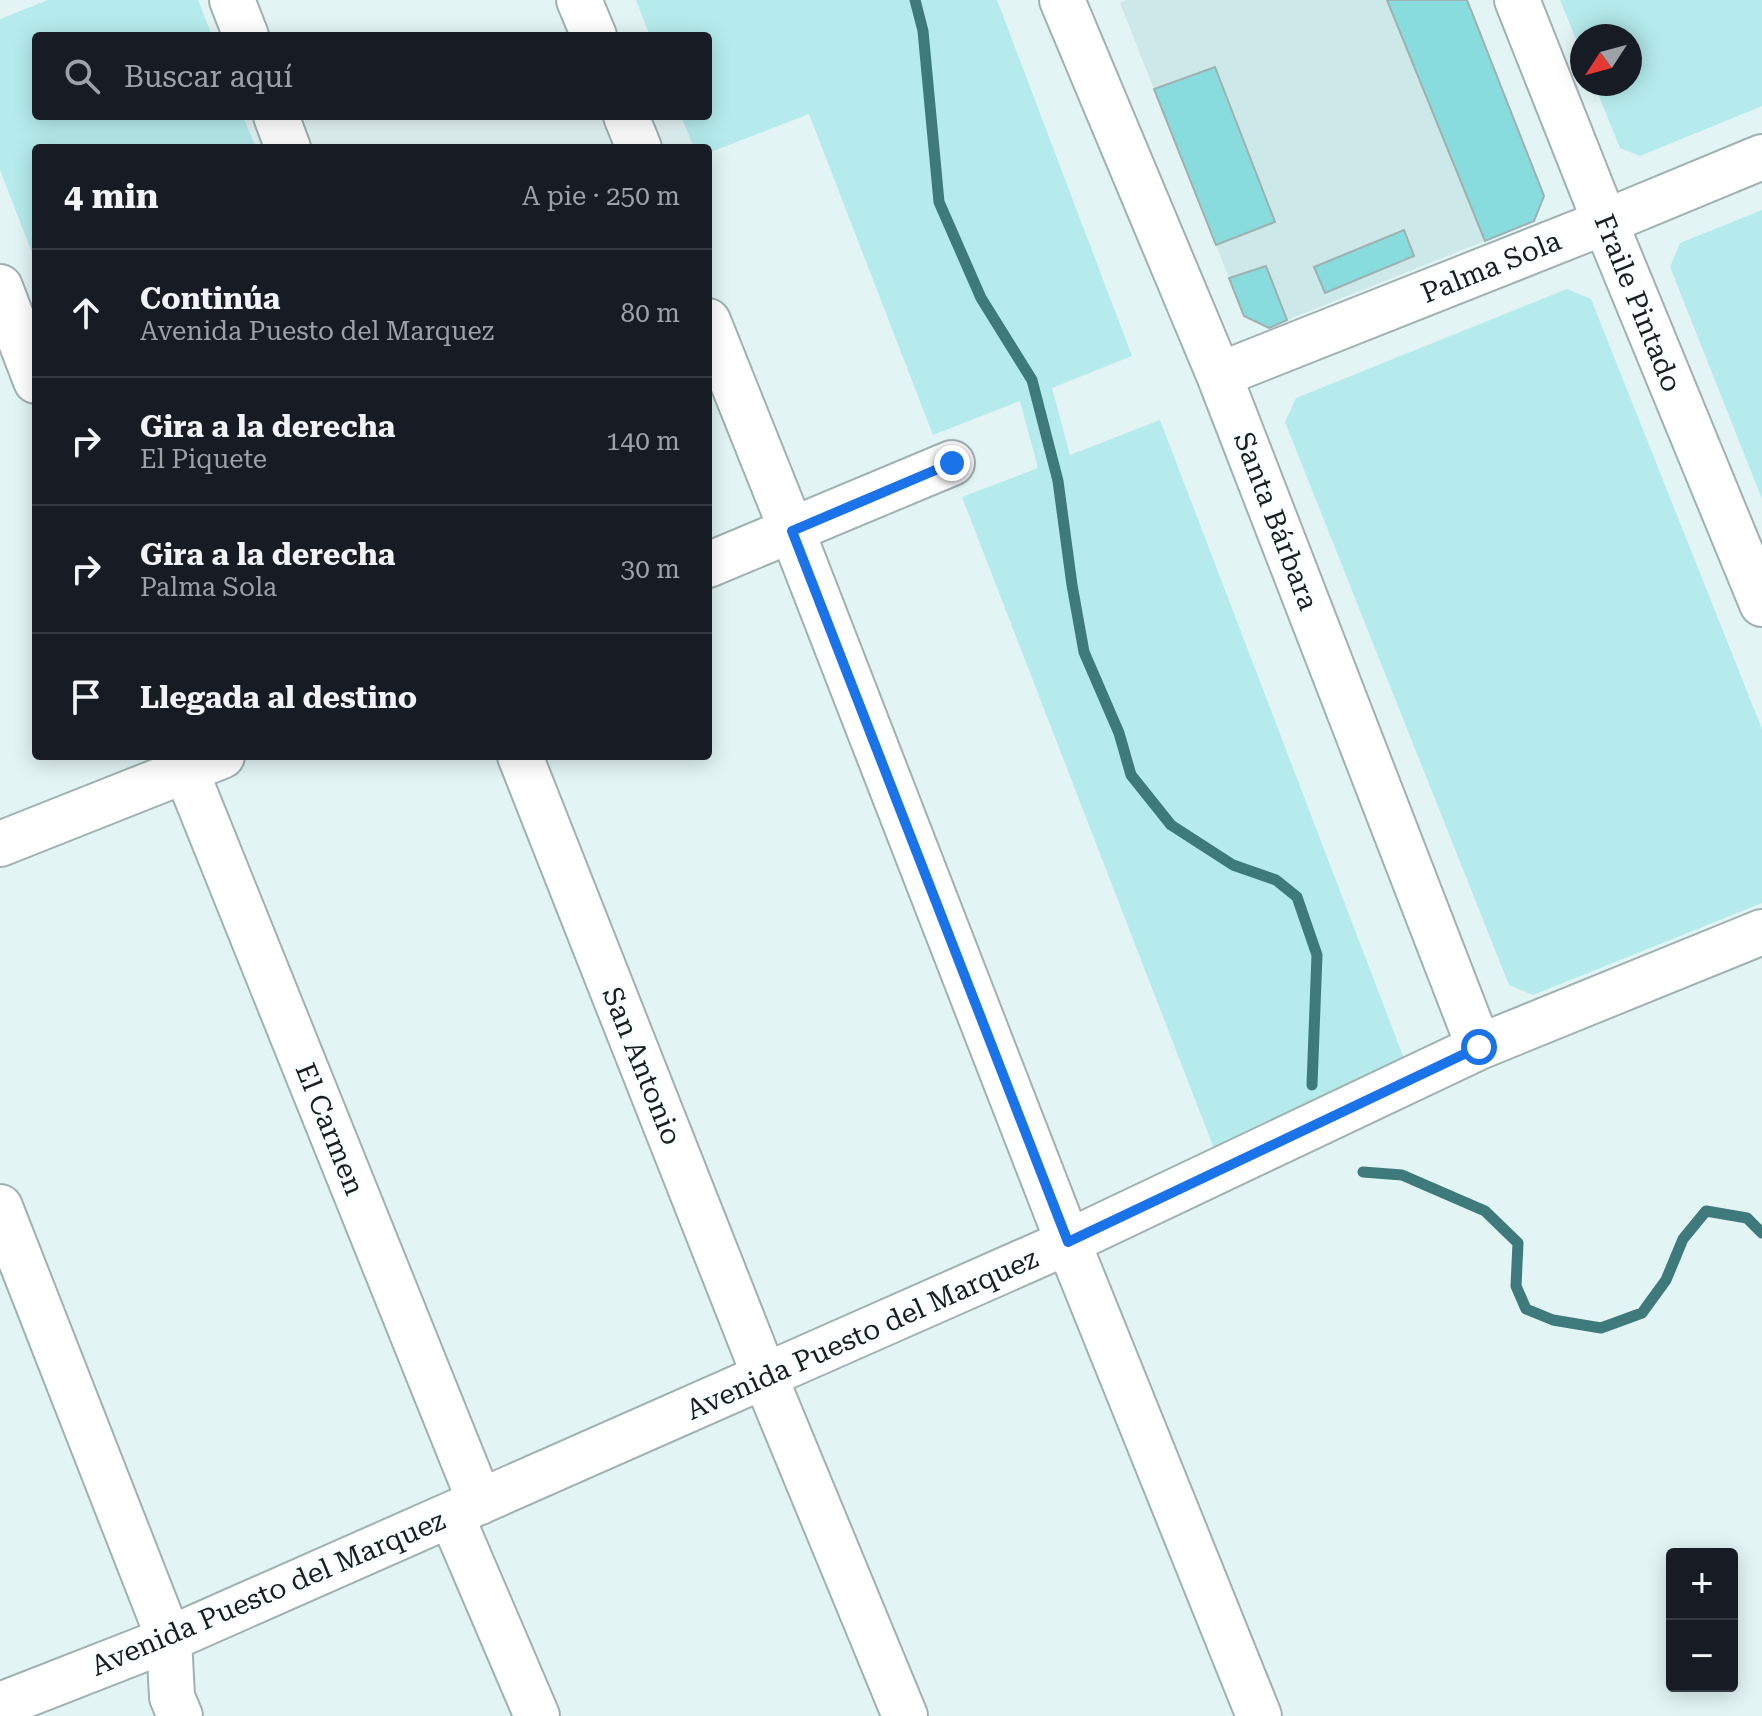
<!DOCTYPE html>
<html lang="es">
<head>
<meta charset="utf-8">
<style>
	body { margin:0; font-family:"Roboto Serif",serif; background:#20242c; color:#f1f3f6 }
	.controls { position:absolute; right:24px; bottom:24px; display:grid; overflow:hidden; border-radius:8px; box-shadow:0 4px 20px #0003 }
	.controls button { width:72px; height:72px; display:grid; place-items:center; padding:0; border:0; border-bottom:2px solid #363941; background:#171b24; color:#f1f3f6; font:40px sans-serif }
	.compass { position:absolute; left:1570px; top:24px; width:72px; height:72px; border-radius:50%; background:#171b24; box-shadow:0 4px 20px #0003; rotate:234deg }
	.stop { position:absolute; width:24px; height:24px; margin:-18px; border:6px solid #1a73e8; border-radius:50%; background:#fff }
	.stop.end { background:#1a73e8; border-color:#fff; box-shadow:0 2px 8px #0008 }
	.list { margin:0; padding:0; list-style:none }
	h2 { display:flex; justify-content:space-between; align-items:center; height:104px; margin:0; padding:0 32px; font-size:34px }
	h2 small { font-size:26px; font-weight:400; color:#9ea1a6 }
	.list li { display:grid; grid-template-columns:52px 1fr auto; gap:24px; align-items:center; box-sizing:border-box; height:128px; padding:0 32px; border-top:2px solid #363941 }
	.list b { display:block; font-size:30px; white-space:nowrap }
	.list p { margin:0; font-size:26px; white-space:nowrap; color:#9ea1a6 }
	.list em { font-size:26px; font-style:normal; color:#9ea1a6 }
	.icon { flex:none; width:44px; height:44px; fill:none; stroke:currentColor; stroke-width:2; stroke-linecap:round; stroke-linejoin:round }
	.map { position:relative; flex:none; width:1762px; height:1716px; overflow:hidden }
	.search { position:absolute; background:#171b24; box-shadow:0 4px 20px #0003; left:32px; top:32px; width:680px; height:88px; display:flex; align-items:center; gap:20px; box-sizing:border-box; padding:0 28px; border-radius:8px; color:#9ea1a6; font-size:30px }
	.panel { position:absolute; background:#171b24; box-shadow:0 4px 20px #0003; left:32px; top:144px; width:680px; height:616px; border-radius:8px }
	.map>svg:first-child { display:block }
</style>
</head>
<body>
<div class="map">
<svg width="1762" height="1716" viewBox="0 0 1762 1716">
	<rect width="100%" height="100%" fill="#e2f4f4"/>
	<path fill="#cce8e9" d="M1126,0H1387L1485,241L1287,320L1266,267L1229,278L1216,245L1215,67L1154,89L1120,3Z"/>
	<path fill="#b5ebec" d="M48,0H198L212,36H36V116H243L256,148H36V263L0,170V19Z
		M636,0H997L1132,356L1052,388L1070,455L1160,420L1408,1069L1215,1151L962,497L1038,468L1020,401L933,435L809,114L708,153V148H694L681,116H708V36H650Z
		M1560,0H1762V106L1640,156L1620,148L1594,84H1630V36H1582V54Z
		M1762,210V499L1670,267L1680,243Z
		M1567,289L1591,299L1762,729V903L1533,995L1509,985L1285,422L1296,398Z"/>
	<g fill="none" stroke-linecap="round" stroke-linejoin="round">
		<path stroke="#3e7a7b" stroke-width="11" d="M915,0L923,31L939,202L981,298L1032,380L1058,481L1072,585L1084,652L1119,733L1131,775L1171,825L1233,865L1276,880L1297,897L1317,955L1312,1085
			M1363,1172L1402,1175L1485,1211L1518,1243L1516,1286L1526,1309L1553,1320L1601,1328L1642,1313L1666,1280L1683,1239L1706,1211L1747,1218L1762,1233"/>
	</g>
	<path fill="#89dcdd" stroke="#9eb0b0" stroke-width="2" d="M1387,0H1467L1544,196L1534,221L1485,241Z
		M1215,67L1275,222L1216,245L1154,89Z
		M1404,230L1414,256L1325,293L1314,267Z
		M1266,266L1287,320L1269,328L1244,316L1229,278Z"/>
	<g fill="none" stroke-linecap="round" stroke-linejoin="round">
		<g stroke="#9fb1b1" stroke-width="48">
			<path id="street" d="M232,0L246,36
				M579,0L594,36
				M1062,0L1219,375L1479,1047
				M1517,0L1605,222L1762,604
				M276,116L288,148
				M626,116L639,148
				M0,287L36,381
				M708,321L792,531L1068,1242L1259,1716
				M1219,375L1605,222L1762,157
				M708,565L952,463
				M180,756L480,1502
				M520,756L765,1377L905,1716
				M0,844L222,756
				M0,1207L169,1639L172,1697L180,1716
				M451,1515L537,1716
				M0,1705L169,1639L1068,1242L1479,1047L1762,932"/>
		</g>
		<use href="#street" stroke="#fff" stroke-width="44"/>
	</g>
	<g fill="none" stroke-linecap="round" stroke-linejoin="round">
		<path stroke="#1a73e8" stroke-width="10" d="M952,463L792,531L1068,1242L1479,1047"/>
	</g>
	<g text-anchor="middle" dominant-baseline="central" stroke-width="6" stroke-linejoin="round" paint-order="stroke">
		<g font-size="28" fill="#191f1f" stroke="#f7ffff">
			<text transform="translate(1491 267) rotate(-22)">Palma Sola</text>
			<text transform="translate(1638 303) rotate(68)">Fraile Pintado</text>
			<text transform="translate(1276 521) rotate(69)">Santa Bárbara</text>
			<text transform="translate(642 1066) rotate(68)">San Antonio</text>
			<text transform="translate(330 1129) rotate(68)">El Carmen</text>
			<text transform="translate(862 1334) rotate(-24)">Avenida Puesto del Marquez</text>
			<text transform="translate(268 1593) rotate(-23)">Avenida Puesto del Marquez</text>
		</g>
	</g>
</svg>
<div class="controls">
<button>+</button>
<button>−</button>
</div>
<svg class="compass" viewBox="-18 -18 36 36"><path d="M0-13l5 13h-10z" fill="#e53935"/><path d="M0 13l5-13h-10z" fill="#9ea1a6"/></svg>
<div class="stop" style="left:1479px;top:1047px"></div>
<div class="stop end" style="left:952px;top:463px"></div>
<div class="search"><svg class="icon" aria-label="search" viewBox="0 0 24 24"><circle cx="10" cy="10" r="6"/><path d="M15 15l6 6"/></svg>Buscar aquí</div>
<section class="panel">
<h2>4 min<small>A pie · 250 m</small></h2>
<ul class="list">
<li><svg class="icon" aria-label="ahead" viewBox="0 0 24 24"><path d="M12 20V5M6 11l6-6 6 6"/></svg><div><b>Continúa</b><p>Avenida Puesto del Marquez</p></div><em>80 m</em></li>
<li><svg class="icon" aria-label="right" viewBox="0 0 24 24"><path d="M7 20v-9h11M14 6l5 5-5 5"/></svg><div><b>Gira a la derecha</b><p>El Piquete</p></div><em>140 m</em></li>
<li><svg class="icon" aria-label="right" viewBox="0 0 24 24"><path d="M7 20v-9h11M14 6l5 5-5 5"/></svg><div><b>Gira a la derecha</b><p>Palma Sola</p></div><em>30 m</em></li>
<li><svg class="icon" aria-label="arrive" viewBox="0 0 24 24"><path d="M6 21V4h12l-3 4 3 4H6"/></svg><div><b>Llegada al destino</b></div></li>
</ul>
</section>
</div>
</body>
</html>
